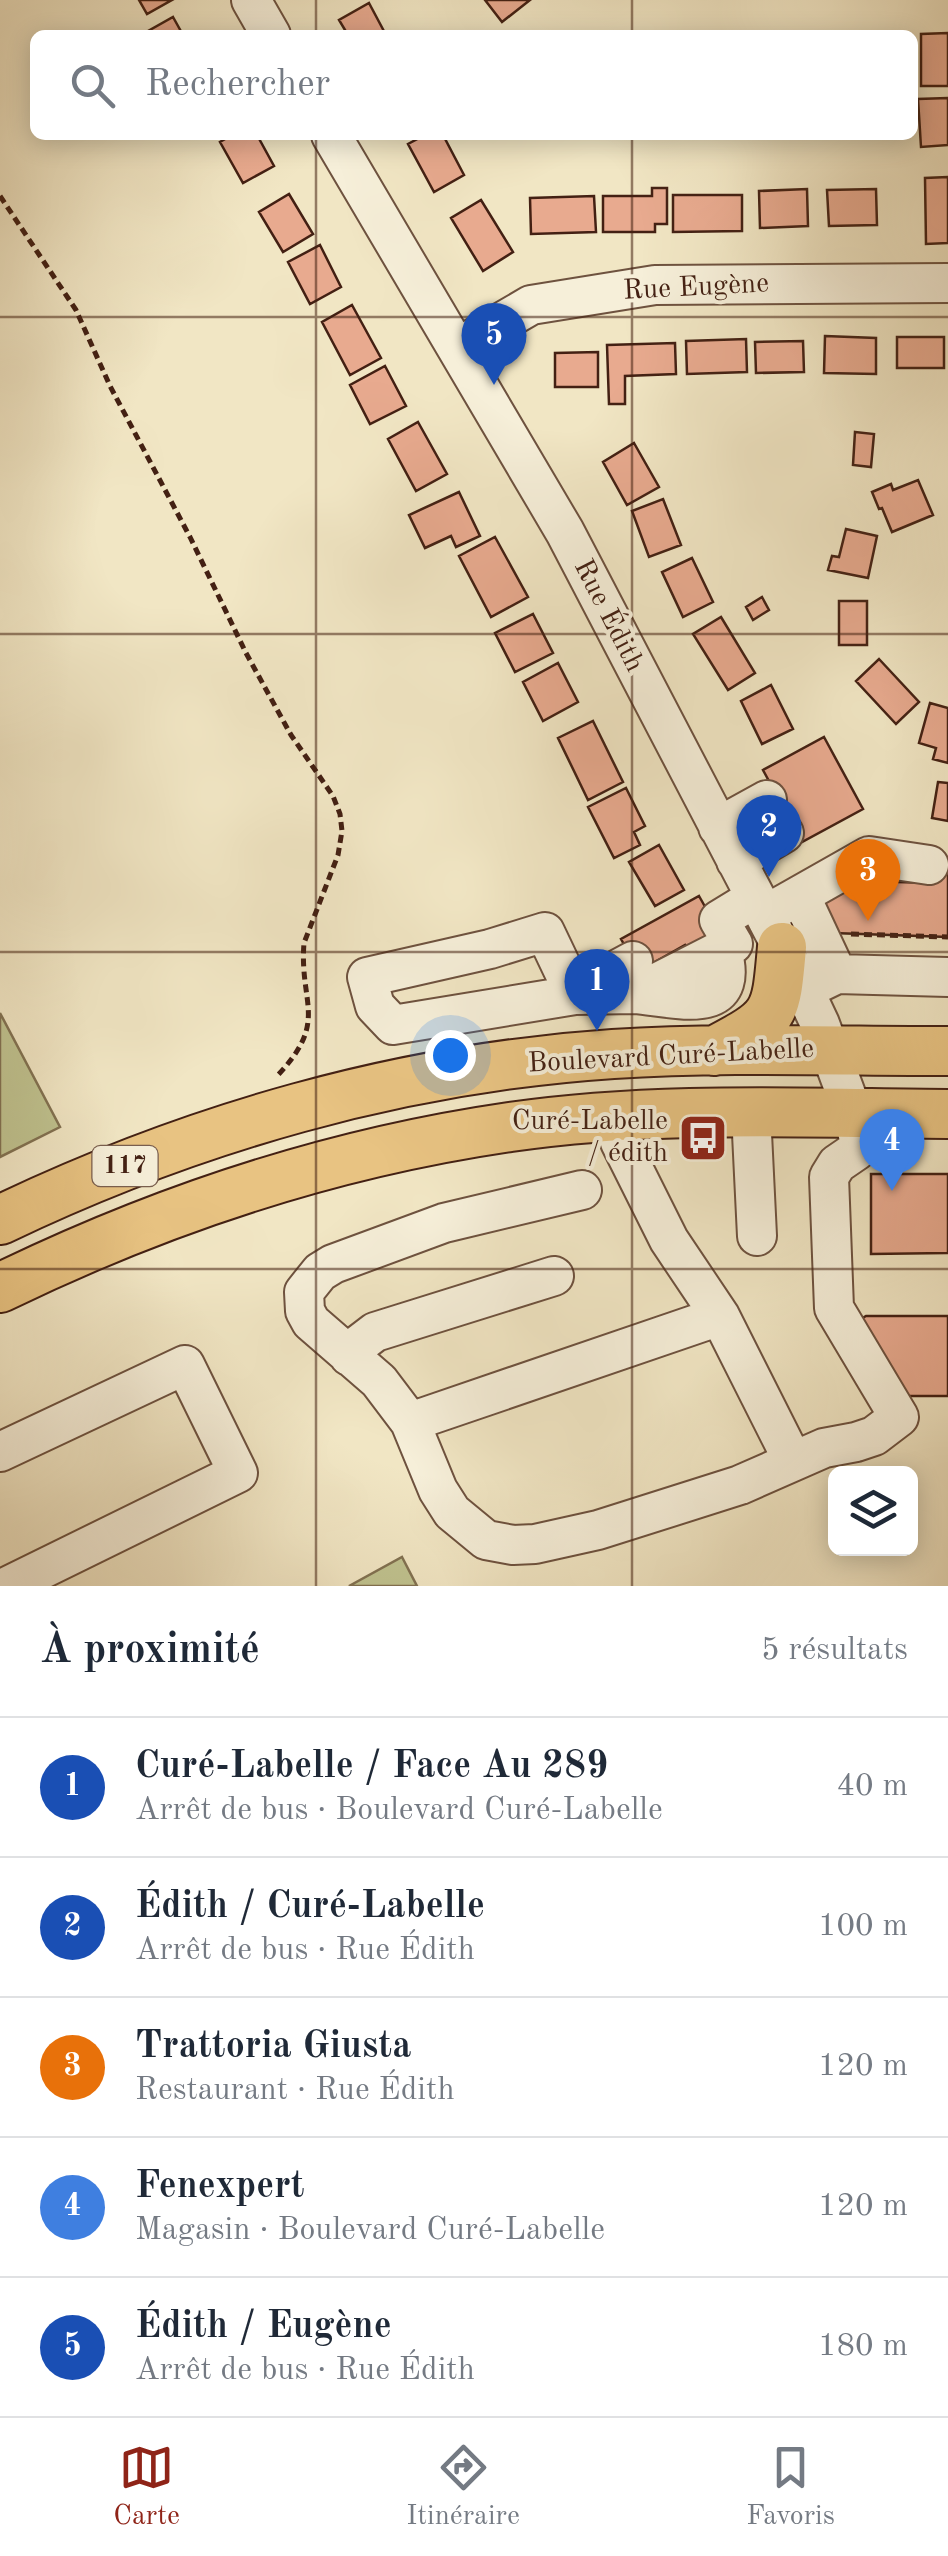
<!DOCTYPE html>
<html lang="fr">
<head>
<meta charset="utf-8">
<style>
	body { margin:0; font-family:"Old Standard TT",serif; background:#f2f2f3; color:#1f2937 }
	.controls { position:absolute; right:30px; bottom:30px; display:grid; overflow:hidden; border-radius:15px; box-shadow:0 5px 25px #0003 }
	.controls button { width:90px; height:90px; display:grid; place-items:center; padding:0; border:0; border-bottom:2px solid #e0e1e3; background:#fff; color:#1f2937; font:50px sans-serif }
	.you { position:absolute; left:450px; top:1055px; width:35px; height:35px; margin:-25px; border:8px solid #fff; border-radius:50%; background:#1a73e8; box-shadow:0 0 0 15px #1a73e833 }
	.badge { display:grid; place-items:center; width:65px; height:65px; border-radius:50%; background:#8f2418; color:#fff; font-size:32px; font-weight:700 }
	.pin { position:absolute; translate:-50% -82px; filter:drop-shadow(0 2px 5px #0008) }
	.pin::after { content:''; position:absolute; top:52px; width:35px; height:30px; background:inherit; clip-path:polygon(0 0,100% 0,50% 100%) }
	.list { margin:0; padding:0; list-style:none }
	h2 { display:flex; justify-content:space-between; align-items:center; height:130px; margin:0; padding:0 40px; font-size:42px }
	h2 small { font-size:32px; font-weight:400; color:#747a83 }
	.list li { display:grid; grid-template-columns:65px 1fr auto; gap:30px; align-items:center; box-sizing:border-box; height:140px; padding:0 40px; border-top:2px solid #e0e1e3 }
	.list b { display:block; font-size:38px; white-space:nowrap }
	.list p { margin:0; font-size:32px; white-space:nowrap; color:#747a83 }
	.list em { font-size:32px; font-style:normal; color:#747a83 }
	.icon { flex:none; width:55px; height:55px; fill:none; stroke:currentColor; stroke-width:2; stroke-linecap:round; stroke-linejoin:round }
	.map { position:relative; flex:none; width:948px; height:1586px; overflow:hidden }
	.search { position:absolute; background:#fff; box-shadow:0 5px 25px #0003; left:30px; right:30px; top:30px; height:110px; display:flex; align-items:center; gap:25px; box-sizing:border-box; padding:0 35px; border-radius:15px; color:#747a83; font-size:38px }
	.sheet { height:830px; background:#fff }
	nav { display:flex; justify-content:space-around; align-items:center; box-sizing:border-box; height:140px; border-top:2px solid #e0e1e3; background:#fff; font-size:28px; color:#747a83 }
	nav a { display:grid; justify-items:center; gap:5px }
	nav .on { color:#8f2418 }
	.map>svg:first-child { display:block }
</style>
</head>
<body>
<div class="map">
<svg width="948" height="1586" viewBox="0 0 948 1586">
	<rect width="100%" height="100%" fill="#f1e6c4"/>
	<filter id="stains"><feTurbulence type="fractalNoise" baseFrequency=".002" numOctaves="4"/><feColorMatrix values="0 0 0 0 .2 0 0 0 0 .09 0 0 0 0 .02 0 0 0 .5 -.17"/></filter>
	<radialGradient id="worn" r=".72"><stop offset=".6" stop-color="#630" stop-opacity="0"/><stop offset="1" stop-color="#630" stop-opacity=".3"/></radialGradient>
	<path fill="#c0c390" stroke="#827252" stroke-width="2.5" d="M0,1013L60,1127L0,1157Z
		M402,1557L417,1586H349Z"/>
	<path fill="#e8aa8f" stroke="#432013" stroke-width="2.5" d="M139,0H172L147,14Z
		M485,0H530L502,22Z
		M369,3L386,35H348L339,20Z
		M173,17L183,35H141Z
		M948,33V86H921V34Z
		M948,98V145L921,147L918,99Z
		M232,135H257L274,166L243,183L220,142Z
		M425,135H443L464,175L434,192L408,144Z
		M948,177V243L926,244L925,178Z
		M652,188H667V224H655V232H603V196H652Z
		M807,189L808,226L760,228L759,191Z
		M876,189L877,225L829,226L827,190Z
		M289,194L313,234L283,252L259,212Z
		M673,195H742V231L673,232Z
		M594,196L596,232L531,234L530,198Z
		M481,200L513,252L483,271L451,218Z
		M320,245L341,287L310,304L288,262Z
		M352,305L381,358L350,375L322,322Z
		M825,336L876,338V374L824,373Z
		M897,337H944V368H897Z
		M746,339L747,372L687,374L686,341Z
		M803,341L804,372L756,373L755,342Z
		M675,343L676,374L625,376V404H609L607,345Z
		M598,352V387H555V353Z
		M385,366L406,406L370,424L350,385Z
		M418,422L447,474L416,491L388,439Z
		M855,432L874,434L871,467L853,465Z
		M634,443L659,487L627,505L603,462Z
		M918,480L933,515L892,532L882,508L879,509L872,492L891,484L893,490Z
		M459,492L480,536L456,547L451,536L425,548L409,515Z
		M663,499L681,545L649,557L632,511Z
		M846,529L877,536L868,578L828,570L832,556L839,557Z
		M495,537L528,597L491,617L459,556Z
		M692,558L713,602L683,617L662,572Z
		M762,597L769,610L753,620L746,607Z
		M839,601H867V645H839Z
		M533,614L553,653L515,672L495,633Z
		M721,617L755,673L728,690L693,634Z
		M879,659L919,702L896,724L856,681Z
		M558,663L578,702L543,721L523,682Z
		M771,685L793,729L762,744L741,701Z
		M930,703L948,708V763L933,759L936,748L919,743Z
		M593,721L623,782L588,800L558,738Z
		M824,737L863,809L802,842L763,770Z
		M938,782L948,783V821L932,818Z
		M626,788L645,826L634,832L640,845L614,858L588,807Z
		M659,845L684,890L655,906L629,862Z
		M942,860L948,861V937L833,933L817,904L856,881L935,883Z
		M699,896L721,935L689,953L685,945L639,971L621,939Z
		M871,1174H948V1253L871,1254Z
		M866,1316H948V1396H898L856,1322Z"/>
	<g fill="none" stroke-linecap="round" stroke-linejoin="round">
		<g stroke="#6e523f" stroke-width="42">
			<path id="minor" d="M251,0L271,35
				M331,135L565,532L804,990L820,1024L853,1113L859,1140L856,1151L837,1164L829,1177L834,1308L899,1417L874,1436L856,1442L824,1448L740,1485L598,1530L535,1544L513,1545L486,1540L452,1512L438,1490L410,1422L379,1381L311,1322L305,1311L304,1292L320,1272L333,1264L444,1223L582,1190
				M457,348L531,305L655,285L948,283
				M718,827L767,800
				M736,861L784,833
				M800,895L837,974
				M765,915L869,856L929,865
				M633,961L581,989L575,995L545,932L490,949L367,977L375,1006L393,1025L575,995L635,994L733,944L719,920L755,898
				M804,990L837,974L948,977
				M635,994C678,998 742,1018 722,950
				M751,1113L757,1236
				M612,1117L620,1142L669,1240L720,1316L793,1461
				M349,1356L358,1345L375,1332L554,1276
				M410,1422L720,1316
				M0,1452L185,1365L238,1473L8,1586"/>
		</g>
		<g stroke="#432013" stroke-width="52">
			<path id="major" d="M714,1051C777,1018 776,1016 782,947
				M0,1220C192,1128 400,1068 613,1054C724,1047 837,1051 948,1051
				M0,1288C162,1209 331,1153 510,1127C654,1106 803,1113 948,1114"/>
		</g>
		<path stroke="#432013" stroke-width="5" stroke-dasharray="8 5" stroke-linecap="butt" d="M0,196L76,310L110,386L190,537L246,653L291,735L333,796L340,814L342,831L338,855L304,943C299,1005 330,1021 276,1077
			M851,934L948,937"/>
		<use href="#minor" stroke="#f6efd9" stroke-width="38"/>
		<use href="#major" stroke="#e8c382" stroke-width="48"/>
	</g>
	<path fill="none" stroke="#432013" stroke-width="2.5" stroke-opacity="0.55" d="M316,0V35M632,0V35M316,135V1586M632,135V1586M0,317H948M0,634H948M0,952H948M0,1269H948"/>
	<defs>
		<g id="bus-square" transform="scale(2.5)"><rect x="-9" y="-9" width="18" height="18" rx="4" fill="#8f2418" stroke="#f6efd9"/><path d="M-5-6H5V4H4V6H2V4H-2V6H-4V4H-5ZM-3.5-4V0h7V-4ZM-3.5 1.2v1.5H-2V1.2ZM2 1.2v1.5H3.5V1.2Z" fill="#fff"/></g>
	</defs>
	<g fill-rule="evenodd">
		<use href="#bus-square" x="703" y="1138"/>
	</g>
	<g text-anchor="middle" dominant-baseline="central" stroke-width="8" stroke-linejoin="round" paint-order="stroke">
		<rect fill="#f6efd9" stroke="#795e4e" stroke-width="2.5" x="92.5" y="1146" width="65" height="40" rx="8"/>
		<g font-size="25" font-weight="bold" fill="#432013">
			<text x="125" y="1166">117</text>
		</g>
		<g font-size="28" fill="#432013" stroke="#f6efd9">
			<text transform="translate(696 288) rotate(-3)">Rue Eugène</text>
			<text transform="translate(608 616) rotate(63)">Rue Édith</text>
			<text transform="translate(671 1057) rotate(-3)">Boulevard Curé-Labelle</text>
		</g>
		<g font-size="28" fill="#432013" stroke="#f6efd9" text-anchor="end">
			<text x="668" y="1122">Curé-Labelle<tspan x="668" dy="32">/ édith</tspan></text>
		</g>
	</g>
	<rect width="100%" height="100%" filter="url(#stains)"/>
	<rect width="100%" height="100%" fill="url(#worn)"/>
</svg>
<div class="controls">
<button><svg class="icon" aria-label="layers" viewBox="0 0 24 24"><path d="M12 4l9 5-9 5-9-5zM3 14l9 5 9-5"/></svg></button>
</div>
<div class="you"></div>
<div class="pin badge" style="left:597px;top:1031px;background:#1a4fb4">1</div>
<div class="pin badge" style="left:769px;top:877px;background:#1a4fb4">2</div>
<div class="pin badge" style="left:868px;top:921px;background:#e8710a">3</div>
<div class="pin badge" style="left:892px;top:1191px;background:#3f7fe0">4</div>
<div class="pin badge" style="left:494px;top:385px;background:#1a4fb4">5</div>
<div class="search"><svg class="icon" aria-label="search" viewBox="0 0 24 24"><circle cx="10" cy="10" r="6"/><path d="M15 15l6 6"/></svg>Rechercher</div>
</div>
<section class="sheet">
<h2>À proximité<small>5 résultats</small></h2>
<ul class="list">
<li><span class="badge" style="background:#1a4fb4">1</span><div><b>Curé-Labelle / Face Au 289</b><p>Arrêt de bus · Boulevard Curé-Labelle</p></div><em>40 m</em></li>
<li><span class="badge" style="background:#1a4fb4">2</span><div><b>Édith / Curé-Labelle</b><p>Arrêt de bus · Rue Édith</p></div><em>100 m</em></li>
<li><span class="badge" style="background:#e8710a">3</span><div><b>Trattoria Giusta</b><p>Restaurant · Rue Édith</p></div><em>120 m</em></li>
<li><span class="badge" style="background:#3f7fe0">4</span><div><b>Fenexpert</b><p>Magasin · Boulevard Curé-Labelle</p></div><em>120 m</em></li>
<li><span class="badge" style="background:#1a4fb4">5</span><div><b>Édith / Eugène</b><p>Arrêt de bus · Rue Édith</p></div><em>180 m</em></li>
</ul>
</section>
<nav>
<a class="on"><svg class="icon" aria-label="map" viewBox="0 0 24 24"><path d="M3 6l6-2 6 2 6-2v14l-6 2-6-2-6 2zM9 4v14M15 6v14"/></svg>Carte</a>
<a><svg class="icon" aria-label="directions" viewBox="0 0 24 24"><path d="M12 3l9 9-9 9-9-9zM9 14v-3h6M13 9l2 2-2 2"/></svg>Itinéraire</a>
<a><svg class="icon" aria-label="saved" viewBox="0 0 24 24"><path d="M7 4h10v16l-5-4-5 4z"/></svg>Favoris</a>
</nav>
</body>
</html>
